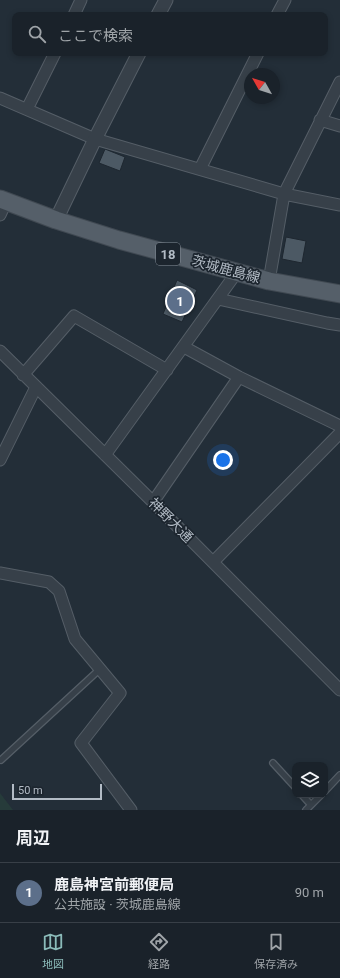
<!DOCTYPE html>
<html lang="ja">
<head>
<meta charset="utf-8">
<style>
	body { margin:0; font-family:Roboto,"Noto Sans JP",sans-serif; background:#272f36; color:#f1f3f6 }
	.controls { position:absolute; right:12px; bottom:12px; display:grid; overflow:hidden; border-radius:8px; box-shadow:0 2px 6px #0003 }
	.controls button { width:36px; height:36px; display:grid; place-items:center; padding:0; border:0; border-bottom:1px solid #383f47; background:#1a222a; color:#f1f3f6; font:20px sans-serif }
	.compass { position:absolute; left:244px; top:68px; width:36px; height:36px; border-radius:50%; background:#1a222a; box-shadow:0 2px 6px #0003; rotate:309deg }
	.scale { position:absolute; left:12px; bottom:10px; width:90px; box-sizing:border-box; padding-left:4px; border:2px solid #b2bbc5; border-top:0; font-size:11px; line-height:14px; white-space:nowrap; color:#b2bbc5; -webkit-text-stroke:3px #1c252e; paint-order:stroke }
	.you { position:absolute; left:223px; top:460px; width:14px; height:14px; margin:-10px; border:3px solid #fff; border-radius:50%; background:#1a73e8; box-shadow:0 0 0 6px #1a73e833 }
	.badge { display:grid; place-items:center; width:26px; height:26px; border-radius:50%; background:#8bbbb9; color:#fff; font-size:13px; font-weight:700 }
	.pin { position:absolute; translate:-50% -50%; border:2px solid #fff; box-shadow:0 1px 4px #0006 }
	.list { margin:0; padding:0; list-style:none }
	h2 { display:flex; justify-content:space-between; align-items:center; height:52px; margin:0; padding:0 16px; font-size:17px }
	h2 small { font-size:13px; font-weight:400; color:#9fa4a8 }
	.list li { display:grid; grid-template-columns:26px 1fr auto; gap:12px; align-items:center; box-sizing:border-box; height:60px; padding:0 16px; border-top:1px solid #383f47 }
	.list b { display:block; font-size:15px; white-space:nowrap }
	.list p { margin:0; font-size:13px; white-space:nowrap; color:#9fa4a8 }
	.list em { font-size:13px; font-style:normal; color:#9fa4a8 }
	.icon { flex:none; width:22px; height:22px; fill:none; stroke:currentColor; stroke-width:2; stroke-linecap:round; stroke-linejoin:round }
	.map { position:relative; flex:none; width:340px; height:810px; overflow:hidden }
	.search { position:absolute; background:#1a222a; box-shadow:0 2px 6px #0003; left:12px; right:12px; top:12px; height:44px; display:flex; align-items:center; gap:10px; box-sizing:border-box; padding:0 14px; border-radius:8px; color:#9fa4a8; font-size:15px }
	.sheet { height:112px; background:#1a222a }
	nav { display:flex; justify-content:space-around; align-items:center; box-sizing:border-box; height:56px; border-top:1px solid #383f47; background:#1a222a; font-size:11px; color:#9fa4a8 }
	nav a { display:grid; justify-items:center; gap:2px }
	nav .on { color:#8bbbb9 }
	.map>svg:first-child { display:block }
</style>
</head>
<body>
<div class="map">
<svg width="340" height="810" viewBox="0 0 340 810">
	<rect width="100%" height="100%" fill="#232e38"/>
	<path fill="#263b3a" d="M0,793L13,810H0Z"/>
	<path fill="#4c5964" stroke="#1e2730" d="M105,149L125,157L120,171L99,163Z
		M286,237L306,241L302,263L282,259Z
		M177,280L197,290L182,322L163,314Z"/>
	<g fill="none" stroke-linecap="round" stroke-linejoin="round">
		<g stroke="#555e67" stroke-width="8">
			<path id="service" d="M1,760L100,669
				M273,763L295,787
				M325,791L340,775
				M302,795L311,805
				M306,810L321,795"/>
		</g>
		<g stroke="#555e67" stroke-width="13">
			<path id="minor" d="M74,15L81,0
				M277,15L285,0
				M0,98L95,139L284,194L340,205
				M27,109L55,53
				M320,120L340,126
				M200,169L258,53
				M0,215L6,202
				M269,281L284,194L340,82
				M218,299L327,323L340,325
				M184,347L239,377L340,426
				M0,351L153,502L340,690
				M23,375L74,316L167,370
				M105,455L237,272
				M0,460L36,387
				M153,502L239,377
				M213,562L340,433
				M0,573L49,582L59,591L75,639L120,693L81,743L131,810"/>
		</g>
		<g stroke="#555e67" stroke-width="15">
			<path id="tertiary" d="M158,15L166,0
				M56,220L95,139L139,53"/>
		</g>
		<g stroke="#404952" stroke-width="19">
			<path id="primary" d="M0,199L56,220L119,240L269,281L340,294"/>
		</g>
		<use href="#service" stroke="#374049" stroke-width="5.5"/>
		<use href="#minor" stroke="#374049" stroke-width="11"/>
		<use href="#tertiary" stroke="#374049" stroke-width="13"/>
		<use href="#primary" stroke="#555f69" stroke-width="17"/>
	</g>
	<g text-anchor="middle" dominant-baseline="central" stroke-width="3.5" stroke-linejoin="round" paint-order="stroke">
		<rect fill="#1c252e" stroke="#858e98" stroke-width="1" x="156" y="243" width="24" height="22" rx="3"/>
		<g font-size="13" font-weight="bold" fill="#b2bbc5">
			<text x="168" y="254">18</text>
		</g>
		<g font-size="14" fill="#b2bbc5" stroke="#1c252e">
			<text transform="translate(226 269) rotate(15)">茨城鹿島線</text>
			<text transform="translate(171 520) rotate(45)">神野大通</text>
		</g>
	</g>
</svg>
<div class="controls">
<button><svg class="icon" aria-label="layers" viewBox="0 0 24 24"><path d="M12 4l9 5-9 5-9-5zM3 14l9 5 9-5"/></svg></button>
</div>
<svg class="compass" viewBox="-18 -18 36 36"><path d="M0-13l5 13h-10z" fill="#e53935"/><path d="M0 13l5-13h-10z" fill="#9fa4a8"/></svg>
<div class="scale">50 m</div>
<div class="you"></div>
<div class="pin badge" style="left:180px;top:301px;background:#5c6f8a">1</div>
<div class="search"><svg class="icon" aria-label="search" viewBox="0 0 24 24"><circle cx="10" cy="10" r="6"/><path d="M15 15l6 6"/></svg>ここで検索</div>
</div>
<section class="sheet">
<h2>周辺<small></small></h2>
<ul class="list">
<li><span class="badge" style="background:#5c6f8a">1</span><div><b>鹿島神宮前郵便局</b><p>公共施設 · 茨城鹿島線</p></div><em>90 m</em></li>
</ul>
</section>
<nav>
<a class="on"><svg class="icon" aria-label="map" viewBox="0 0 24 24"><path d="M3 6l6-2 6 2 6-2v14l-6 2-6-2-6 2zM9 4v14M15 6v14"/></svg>地図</a>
<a><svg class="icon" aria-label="directions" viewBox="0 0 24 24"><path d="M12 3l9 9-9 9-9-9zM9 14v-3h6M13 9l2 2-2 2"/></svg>経路</a>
<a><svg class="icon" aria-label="saved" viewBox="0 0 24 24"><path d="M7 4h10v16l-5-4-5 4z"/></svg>保存済み</a>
</nav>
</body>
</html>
